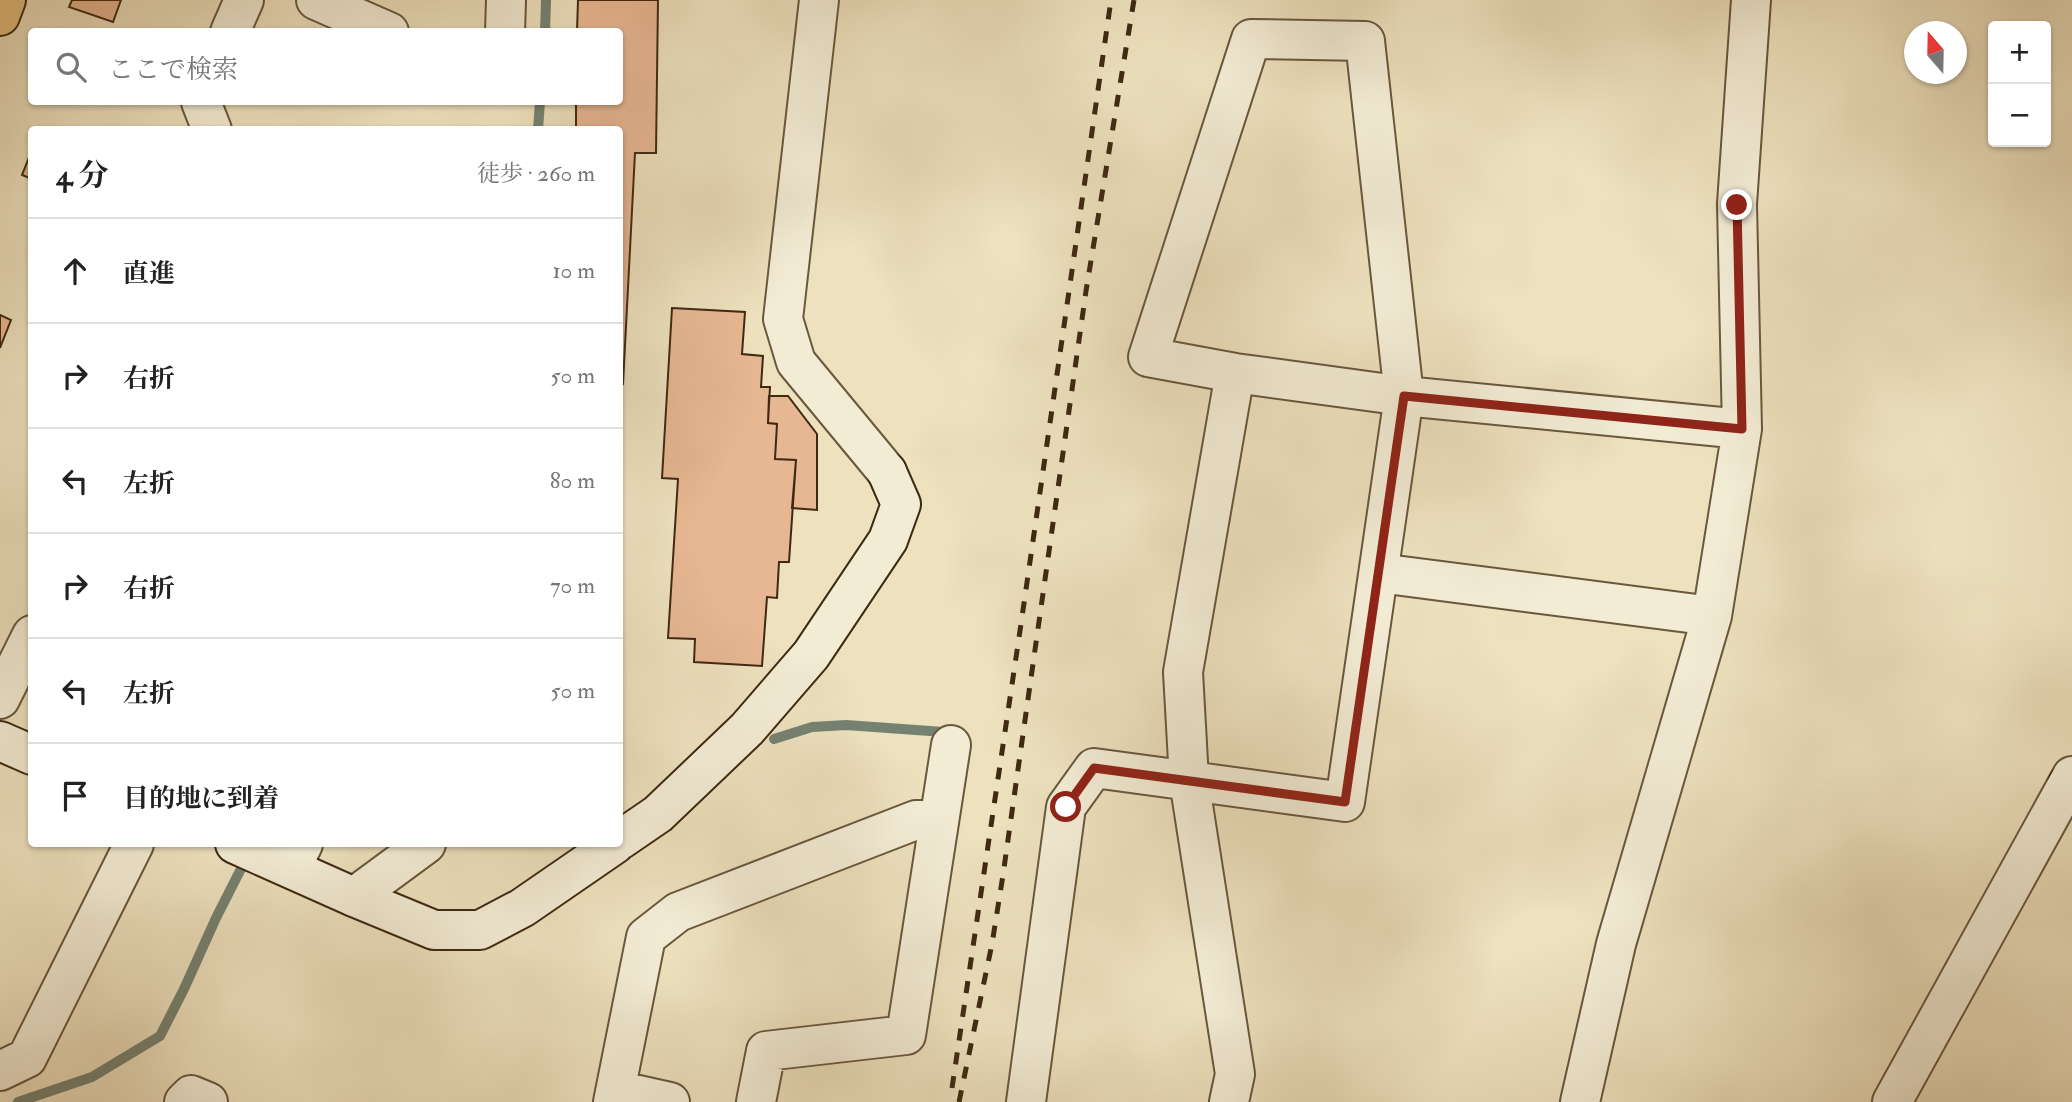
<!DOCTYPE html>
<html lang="ja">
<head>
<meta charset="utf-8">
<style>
	body { margin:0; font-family:"IM FELL Double Pica","Noto Serif JP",serif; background:#f2f2f2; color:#222 }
	.controls { position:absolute; right:21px; top:21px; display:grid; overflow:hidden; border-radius:7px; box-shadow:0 2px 5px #0004 }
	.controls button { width:63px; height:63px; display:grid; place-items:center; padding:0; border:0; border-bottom:2px solid #e0e0e0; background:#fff; color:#222; font:35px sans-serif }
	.compass { position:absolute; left:1904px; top:21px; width:63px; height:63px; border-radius:50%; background:#fff; box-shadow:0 2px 5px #0004; rotate:340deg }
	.stop { position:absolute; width:21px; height:21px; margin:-16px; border:5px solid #8f2418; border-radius:50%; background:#fff }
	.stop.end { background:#8f2418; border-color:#fff; box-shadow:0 2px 7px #0008 }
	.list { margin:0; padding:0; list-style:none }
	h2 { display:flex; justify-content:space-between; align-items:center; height:91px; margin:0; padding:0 28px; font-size:30px }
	h2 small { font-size:23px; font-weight:400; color:#767676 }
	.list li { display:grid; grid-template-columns:46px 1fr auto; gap:21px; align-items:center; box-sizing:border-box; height:105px; padding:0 28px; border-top:2px solid #e0e0e0 }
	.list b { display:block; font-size:26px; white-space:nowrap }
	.list em { font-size:23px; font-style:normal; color:#767676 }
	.icon { flex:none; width:38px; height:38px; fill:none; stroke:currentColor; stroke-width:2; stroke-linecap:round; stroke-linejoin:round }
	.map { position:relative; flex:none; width:2072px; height:1102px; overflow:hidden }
	.search { position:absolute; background:#fff; box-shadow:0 2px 5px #0004; left:28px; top:28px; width:595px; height:77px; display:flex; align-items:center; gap:18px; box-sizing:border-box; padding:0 24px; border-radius:7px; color:#767676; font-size:26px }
	.panel { position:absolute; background:#fff; box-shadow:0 2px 5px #0004; left:28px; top:126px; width:595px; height:721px; border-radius:7px }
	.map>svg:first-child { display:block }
</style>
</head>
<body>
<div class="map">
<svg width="2072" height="1102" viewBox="0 0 2072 1102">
	<rect width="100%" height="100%" fill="#ede1be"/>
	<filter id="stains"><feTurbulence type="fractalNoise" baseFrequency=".00286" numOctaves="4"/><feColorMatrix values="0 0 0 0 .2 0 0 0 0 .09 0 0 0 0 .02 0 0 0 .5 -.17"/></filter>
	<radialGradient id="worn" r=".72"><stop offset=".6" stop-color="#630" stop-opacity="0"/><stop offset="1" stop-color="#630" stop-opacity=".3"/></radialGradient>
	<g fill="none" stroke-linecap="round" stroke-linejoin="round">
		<path stroke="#758271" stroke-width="10" d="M545,32L546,0
			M538,130L540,102
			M774,739L812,727L846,725L944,732
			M18,1102L92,1077L160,1036L184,989L216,918L247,857"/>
	</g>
	<path fill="#e7b692" stroke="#3e2912" stroke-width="2" d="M72,0H121L113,22L69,7Z
		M578,0H658L656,153H635L623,384L620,383V130H576V102H620V32H577Z
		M32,150V179L22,175Z
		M672,308L745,312L742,354L763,356L761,387H770L768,423L777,424L775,459L796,460L789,562H779L777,598L767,597L762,666L694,662L695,639L668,638L678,479L662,478Z
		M0,315L11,320L0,348Z
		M769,396H788L817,434V510L792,508L796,460L775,459L777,424L768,423Z"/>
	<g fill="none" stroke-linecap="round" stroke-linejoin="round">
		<g stroke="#6a573d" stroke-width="42">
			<path id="street" d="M316,0L389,32
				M819,0L783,319L796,362L887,472
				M230,32L244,0
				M505,32L506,0
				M201,102L212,130
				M1379,573L1712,616
				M0,699L32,635
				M291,868L303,844
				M354,897L426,844
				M0,1071L27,1058L134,844
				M616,1090L670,1102
				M184,1102L191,1095L208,1102
				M613,1102L646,937L678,912L916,820H939
				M756,1102L766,1051L906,1035L951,745
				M1026,1102L1066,807L1094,768L1345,802L1404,396L1365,41L1251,39L1148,357L1235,373L1404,396L1742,429
				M1229,1102L1235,1074L1189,780L1183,672L1235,373
				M1580,1102L1616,944L1712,616L1742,429L1737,204L1751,0
				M1892,1102L2072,776"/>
		</g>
		<g stroke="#3e2912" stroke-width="42">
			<path id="secondary" d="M0,741L32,755
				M2068,784H2072
				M620,840L658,814L747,729L811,655L888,540L901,504L887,472
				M235,844L354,897L434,930H480L522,908L615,844"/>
		</g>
		<g stroke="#3e2912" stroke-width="42">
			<path id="primary" d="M0,16L6,0"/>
		</g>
		<use href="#street" stroke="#f3ecd5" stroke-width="38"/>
		<use href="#secondary" stroke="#f3ecd5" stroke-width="38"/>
		<use href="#primary" stroke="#e6c07f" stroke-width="38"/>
		<path stroke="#3e2912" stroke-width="5" stroke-dasharray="12 12" stroke-linecap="butt" d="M952,1088L1021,624L1111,0
			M959,1102L992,944L1003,875L1086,291L1134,0"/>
	</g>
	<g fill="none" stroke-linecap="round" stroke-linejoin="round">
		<path stroke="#8f2418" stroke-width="9" d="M1066,807L1094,768L1345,802L1404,396L1742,429L1737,205"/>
	</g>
	<rect width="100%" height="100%" filter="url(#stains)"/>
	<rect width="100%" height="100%" fill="url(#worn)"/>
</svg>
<div class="controls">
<button>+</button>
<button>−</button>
</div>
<svg class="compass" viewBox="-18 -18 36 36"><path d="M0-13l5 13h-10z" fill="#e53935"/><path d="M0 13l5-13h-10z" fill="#767676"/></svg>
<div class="stop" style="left:1066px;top:807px"></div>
<div class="stop end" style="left:1737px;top:205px"></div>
<div class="search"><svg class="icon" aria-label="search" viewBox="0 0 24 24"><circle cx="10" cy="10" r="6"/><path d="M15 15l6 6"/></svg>ここで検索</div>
<section class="panel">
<h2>4 分<small>徒歩 · 260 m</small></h2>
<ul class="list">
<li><svg class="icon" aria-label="ahead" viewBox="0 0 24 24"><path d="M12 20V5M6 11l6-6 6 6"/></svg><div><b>直進</b></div><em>10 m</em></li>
<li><svg class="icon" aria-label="right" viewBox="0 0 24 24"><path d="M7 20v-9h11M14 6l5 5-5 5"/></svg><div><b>右折</b></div><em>50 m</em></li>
<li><svg class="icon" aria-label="left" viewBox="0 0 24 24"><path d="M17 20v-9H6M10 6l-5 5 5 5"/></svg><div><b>左折</b></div><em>80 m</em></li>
<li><svg class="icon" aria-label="right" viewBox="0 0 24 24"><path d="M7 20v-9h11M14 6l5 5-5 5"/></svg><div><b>右折</b></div><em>70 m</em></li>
<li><svg class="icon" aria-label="left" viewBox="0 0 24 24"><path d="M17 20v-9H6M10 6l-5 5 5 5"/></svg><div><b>左折</b></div><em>50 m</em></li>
<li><svg class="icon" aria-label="arrive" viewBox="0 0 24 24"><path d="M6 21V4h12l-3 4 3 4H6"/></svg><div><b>目的地に到着</b></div></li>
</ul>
</section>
</div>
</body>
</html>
